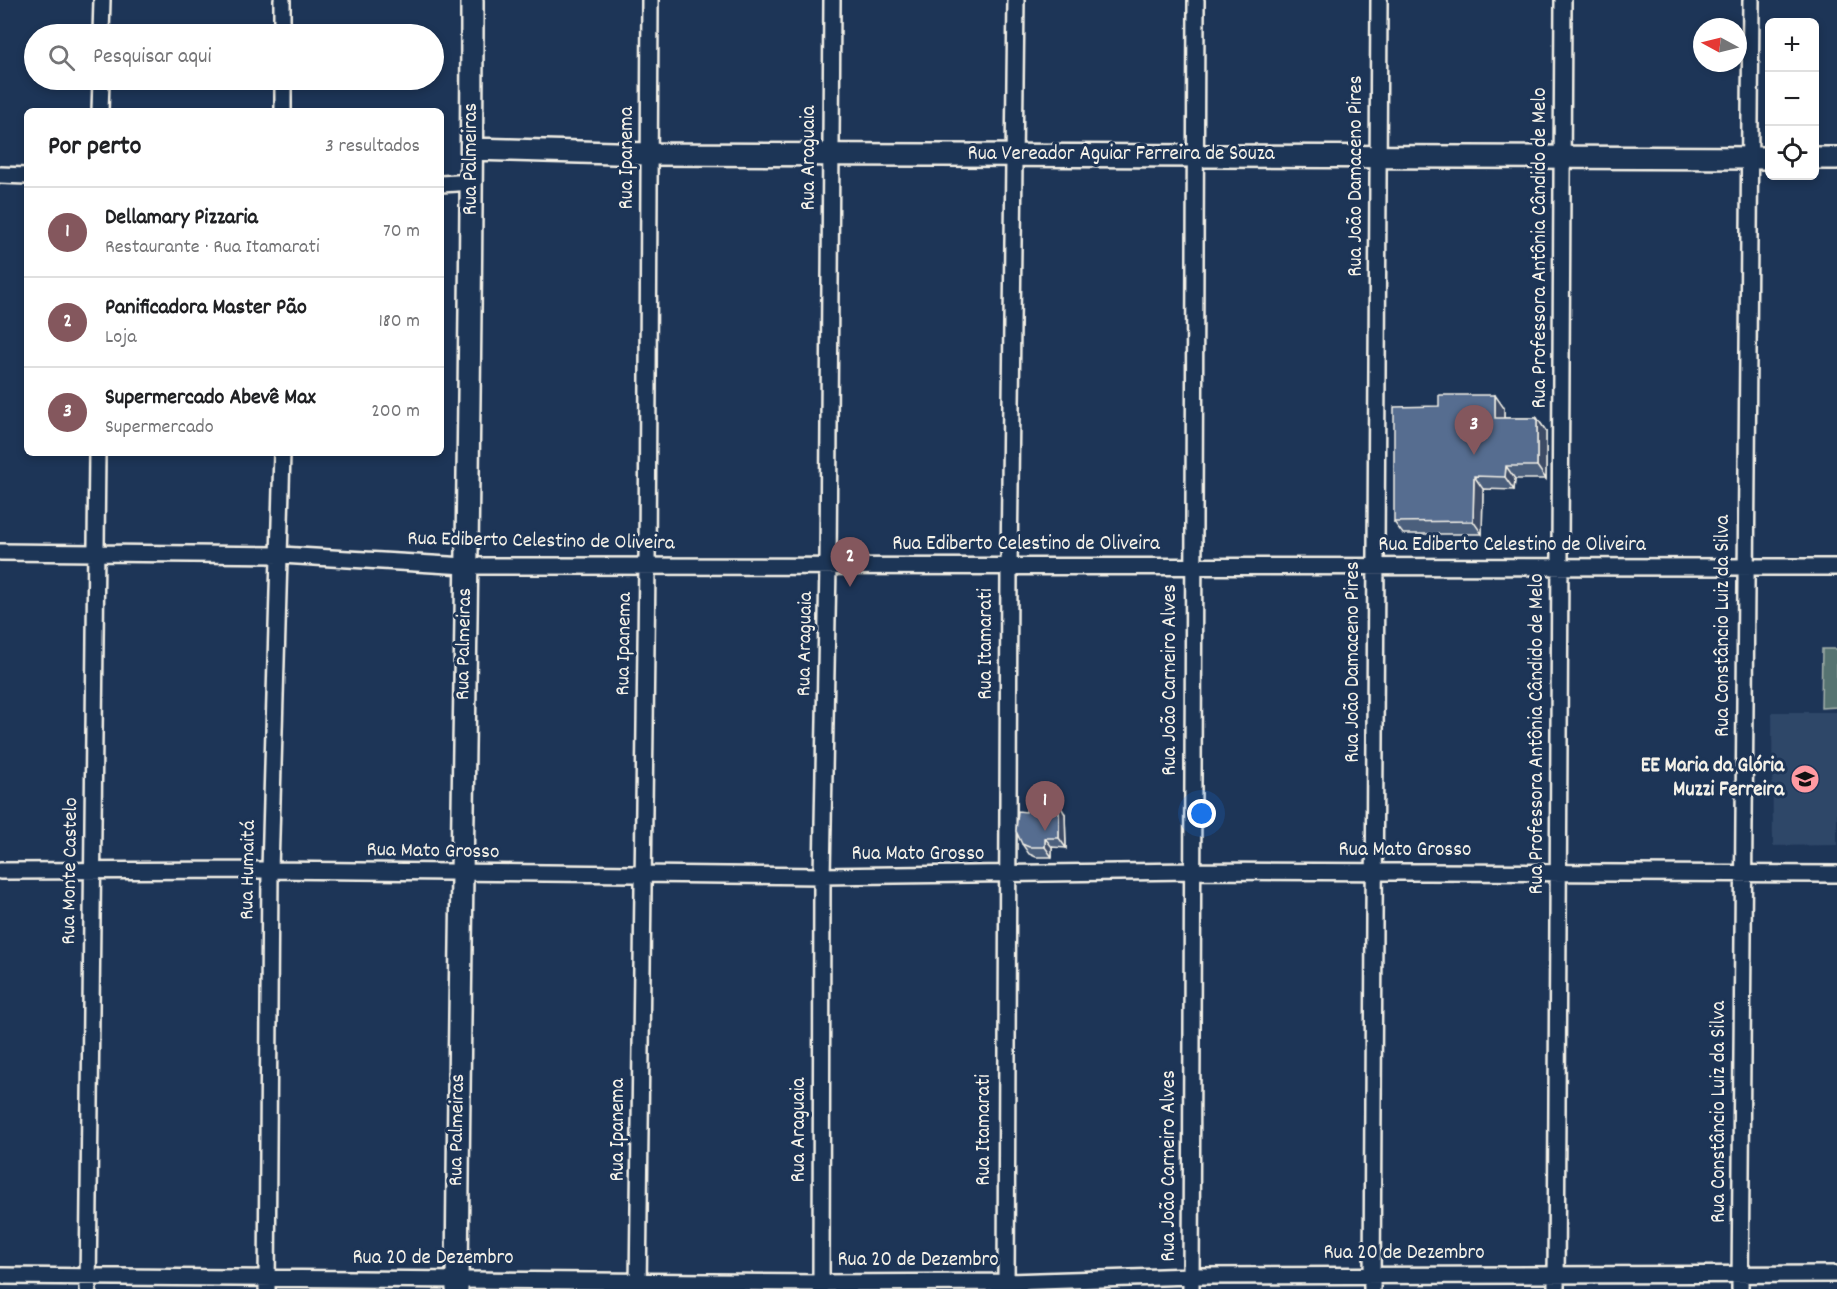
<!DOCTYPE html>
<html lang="pt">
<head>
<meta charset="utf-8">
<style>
	body { margin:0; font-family:Dekko,sans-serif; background:#f2f2f2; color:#202124 }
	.controls { position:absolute; right:18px; top:18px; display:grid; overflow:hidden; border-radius:9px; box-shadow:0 3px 9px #0003 }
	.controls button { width:54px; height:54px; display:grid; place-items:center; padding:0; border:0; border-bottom:2px solid #e0e0e0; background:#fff; color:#202124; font:30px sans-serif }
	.compass { position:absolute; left:1693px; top:18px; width:54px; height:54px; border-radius:50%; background:#fff; box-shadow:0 3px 9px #0003; rotate:277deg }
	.you { position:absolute; left:1202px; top:814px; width:21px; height:21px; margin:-15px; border:4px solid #fff; border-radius:50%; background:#1a73e8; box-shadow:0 0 0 9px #1a73e833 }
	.badge { display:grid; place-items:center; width:39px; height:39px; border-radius:50%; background:#84575d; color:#fff; font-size:20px; font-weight:700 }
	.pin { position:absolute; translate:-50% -50px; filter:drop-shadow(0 2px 3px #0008) }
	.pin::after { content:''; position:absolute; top:32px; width:21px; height:18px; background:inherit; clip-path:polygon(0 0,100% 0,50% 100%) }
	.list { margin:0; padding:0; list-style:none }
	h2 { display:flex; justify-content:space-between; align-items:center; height:78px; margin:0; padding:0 24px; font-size:26px }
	h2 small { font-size:20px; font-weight:400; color:#757577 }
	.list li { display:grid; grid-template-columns:39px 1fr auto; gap:18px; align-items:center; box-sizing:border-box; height:90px; padding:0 24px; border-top:2px solid #e0e0e0 }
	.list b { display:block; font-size:22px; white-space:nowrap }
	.list p { margin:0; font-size:20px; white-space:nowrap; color:#757577 }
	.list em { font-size:20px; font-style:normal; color:#757577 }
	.icon { flex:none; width:33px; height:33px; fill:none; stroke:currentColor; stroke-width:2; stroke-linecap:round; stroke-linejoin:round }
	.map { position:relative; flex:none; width:1837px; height:1289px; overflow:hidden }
	.search { position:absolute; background:#fff; box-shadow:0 3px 9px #0003; left:24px; top:24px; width:420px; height:66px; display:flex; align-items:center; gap:15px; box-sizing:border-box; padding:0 21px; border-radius:33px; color:#757577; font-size:22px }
	.panel { position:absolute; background:#fff; box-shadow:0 3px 9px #0003; left:24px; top:108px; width:420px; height:348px; border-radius:9px }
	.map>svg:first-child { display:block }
</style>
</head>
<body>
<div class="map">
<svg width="1837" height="1289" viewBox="0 0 1837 1289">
	<rect width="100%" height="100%" fill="#1d3557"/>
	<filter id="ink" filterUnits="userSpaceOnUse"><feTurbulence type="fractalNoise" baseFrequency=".0167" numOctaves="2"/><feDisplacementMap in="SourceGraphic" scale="12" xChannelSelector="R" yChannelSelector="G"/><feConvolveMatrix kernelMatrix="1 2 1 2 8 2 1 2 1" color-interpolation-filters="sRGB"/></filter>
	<g filter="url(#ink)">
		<path fill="#2e4668" d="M1772,712H1837V845L1773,846Z"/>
		<path fill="#577371" stroke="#a6b2ac" stroke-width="1.5" d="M1822,649H1837V707L1821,708Z"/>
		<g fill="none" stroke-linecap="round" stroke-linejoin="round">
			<g stroke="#f4f1e8" stroke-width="20">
				<path id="street" d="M282,0V34
					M101,34L102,0
					M283,80V111
					M100,111L101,80
					M0,175L27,176
					M441,184L473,182
					M0,552L281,555L466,566L1837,567
					M0,871L270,870L822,876L1192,871L1837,874
					M0,1276L821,1283L1006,1282L1191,1276L1837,1274
					M88,1289L97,453
					M267,1289L270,870L282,453
					M638,1289L647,566L650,0
					M821,1289L822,876L828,566L832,0
					M1006,1289L1009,566L1016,0
					M1191,1289L1196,0
					M1372,1289L1379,0
					M1556,1289L1563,0
					M1740,1289L1751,0"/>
			</g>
			<g stroke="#f4f1e8" stroke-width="26">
				<path id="secondary" d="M472,149L649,154L1770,158
					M1814,158H1837
					M457,1289C460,859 472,430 472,0"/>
			</g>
			<use href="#street" stroke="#1d3557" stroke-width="15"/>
			<use href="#secondary" stroke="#1d3557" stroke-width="21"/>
		</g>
		<path fill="#4b5e7c" stroke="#f4f1e8" stroke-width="1.5" d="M1504,408V418H1537L1546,431V479H1515L1514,490L1483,489L1482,534H1403L1394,522Z
			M1065,814L1066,848L1052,847V857H1036L1029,854L1022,844Z"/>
		<path fill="#3d4c65" stroke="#f4f1e8" stroke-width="1.5" d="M1495,395L1504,408V430L1495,418Z
			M1537,418L1546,431V479L1537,466Z
			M1506,466L1515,479L1514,490L1505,477Z
			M1474,476L1483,489L1482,534L1473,521Z
			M1059,804L1065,814L1066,848L1059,838Z
			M1045,838L1052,847V857L1045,847Z"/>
		<path fill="#576d90" stroke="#f4f1e8" stroke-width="1.5" d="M1439,395H1495V418H1537V466H1506L1505,477L1474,476L1473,521L1394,522V407L1439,406Z
			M1027,803L1059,804V838H1045V847H1029L1022,844L1016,831L1018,811L1026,812Z"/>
	</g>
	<defs>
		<g id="school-disc" transform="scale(1.5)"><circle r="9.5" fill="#ff9aa2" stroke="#1d3557"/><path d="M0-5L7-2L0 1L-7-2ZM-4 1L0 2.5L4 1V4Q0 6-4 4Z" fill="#111"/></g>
	</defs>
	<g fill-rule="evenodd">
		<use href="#school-disc" x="1805" y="779"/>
	</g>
	<g text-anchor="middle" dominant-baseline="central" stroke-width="6" stroke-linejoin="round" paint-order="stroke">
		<g font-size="21" fill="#f4f1e8" stroke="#1d3557">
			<text x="1121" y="155">Rua Vereador Aguiar Ferreira de Souza</text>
			<text transform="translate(628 158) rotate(-90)">Rua Ipanema</text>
			<text transform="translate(810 158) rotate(-90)">Rua Araguaia</text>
			<text transform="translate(472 159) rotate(-90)">Rua Palmeiras</text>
			<text transform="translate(1357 176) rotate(-90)">Rua João Damaceno Pires</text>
			<text transform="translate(1541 248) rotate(-90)">Rua Professora Antônia Cândido de Melo</text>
			<text transform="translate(541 542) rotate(1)">Rua Ediberto Celestino de Oliveira</text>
			<text x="1026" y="545">Rua Ediberto Celestino de Oliveira</text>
			<text x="1512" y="546">Rua Ediberto Celestino de Oliveira</text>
			<text transform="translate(1724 626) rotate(-90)">Rua Constâncio Luiz da Silva</text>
			<text transform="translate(465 644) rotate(-89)">Rua Palmeiras</text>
			<text transform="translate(625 644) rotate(-89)">Rua Ipanema</text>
			<text transform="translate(806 644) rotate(-89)">Rua Araguaia</text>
			<text transform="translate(987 644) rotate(-90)">Rua Itamarati</text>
			<text transform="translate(1354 662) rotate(-90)">Rua João Damaceno Pires</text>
			<text transform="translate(1171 680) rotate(-90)">Rua João Carneiro Alves</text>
			<text transform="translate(1538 734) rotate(-90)">Rua Professora Antônia Cândido de Melo</text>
			<text x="1405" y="851">Rua Mato Grosso</text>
			<text transform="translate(433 852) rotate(1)">Rua Mato Grosso</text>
			<text x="918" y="855">Rua Mato Grosso</text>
			<text transform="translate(249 870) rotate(-89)">Rua Humaitá</text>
			<text transform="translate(71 871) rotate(-89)">Rua Monte Castelo</text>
			<text transform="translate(1720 1112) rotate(-90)">Rua Constâncio Luiz da Silva</text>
			<text transform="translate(458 1130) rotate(-89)">Rua Palmeiras</text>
			<text transform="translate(619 1130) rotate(-90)">Rua Ipanema</text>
			<text transform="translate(800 1130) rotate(-90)">Rua Araguaia</text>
			<text transform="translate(985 1130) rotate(-90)">Rua Itamarati</text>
			<text transform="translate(1170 1166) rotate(-90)">Rua João Carneiro Alves</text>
			<text x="1404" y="1254">Rua 20 de Dezembro</text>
			<text x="433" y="1259">Rua 20 de Dezembro</text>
			<text x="918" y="1261">Rua 20 de Dezembro</text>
		</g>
		<g font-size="21" font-weight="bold" fill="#f4f1e8" stroke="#1d3557" text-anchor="end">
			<text x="1784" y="767">EE Maria da Glória<tspan x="1784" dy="24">Muzzi Ferreira</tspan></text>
		</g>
	</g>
</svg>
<div class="controls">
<button>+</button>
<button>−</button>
<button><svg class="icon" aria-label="locate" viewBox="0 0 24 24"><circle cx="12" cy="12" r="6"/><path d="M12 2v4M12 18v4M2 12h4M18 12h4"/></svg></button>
</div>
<svg class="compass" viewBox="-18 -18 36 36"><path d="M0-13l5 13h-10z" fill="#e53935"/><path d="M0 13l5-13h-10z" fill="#757577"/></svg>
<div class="you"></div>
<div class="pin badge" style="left:1045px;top:831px">1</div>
<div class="pin badge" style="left:850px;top:587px">2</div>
<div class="pin badge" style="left:1474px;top:455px">3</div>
<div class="search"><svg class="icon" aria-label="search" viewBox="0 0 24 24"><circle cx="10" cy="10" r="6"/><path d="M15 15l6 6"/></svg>Pesquisar aqui</div>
<section class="panel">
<h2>Por perto<small>3 resultados</small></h2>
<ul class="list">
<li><span class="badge">1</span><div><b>Dellamary Pizzaria</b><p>Restaurante · Rua Itamarati</p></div><em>70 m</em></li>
<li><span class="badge">2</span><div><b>Panificadora Master Pão</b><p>Loja</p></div><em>180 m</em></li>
<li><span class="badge">3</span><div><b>Supermercado Abevê Max</b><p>Supermercado</p></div><em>200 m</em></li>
</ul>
</section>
</div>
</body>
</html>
